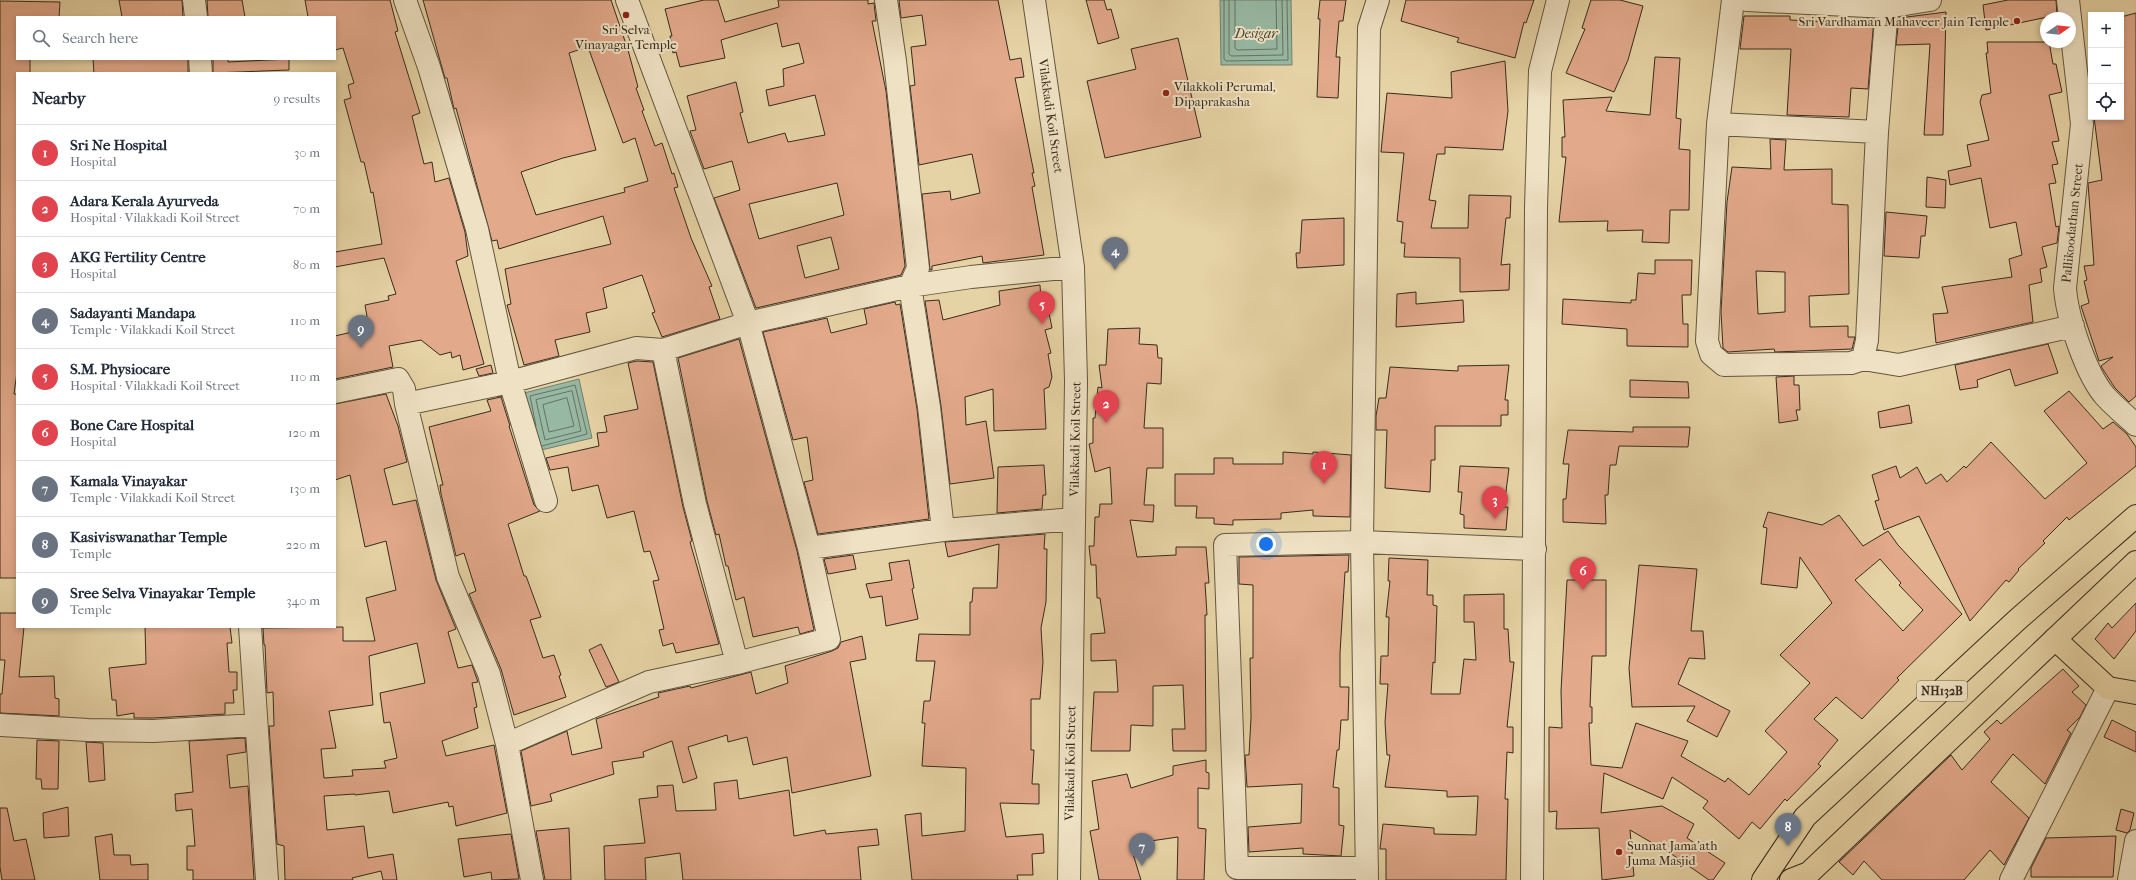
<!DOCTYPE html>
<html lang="en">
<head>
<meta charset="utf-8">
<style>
	body { margin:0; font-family:"IM FELL French Canon",serif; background:#f6f6f7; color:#1f2937 }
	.controls { position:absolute; right:12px; top:12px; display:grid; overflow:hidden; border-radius:0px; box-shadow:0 2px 6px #0003 }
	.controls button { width:36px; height:36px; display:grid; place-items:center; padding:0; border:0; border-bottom:1px solid #e0e1e3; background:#fff; color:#1f2937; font:20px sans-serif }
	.compass { position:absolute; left:2040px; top:12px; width:36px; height:36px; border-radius:50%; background:#fff; box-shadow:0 2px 6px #0003; rotate:76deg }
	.you { position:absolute; left:1266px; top:544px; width:14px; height:14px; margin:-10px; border:3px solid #fff; border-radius:50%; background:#1a73e8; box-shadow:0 0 0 6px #1a73e833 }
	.badge { display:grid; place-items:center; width:26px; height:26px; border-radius:50%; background:#8f2418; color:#fff; font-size:13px; font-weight:700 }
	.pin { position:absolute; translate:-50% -33px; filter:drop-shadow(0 1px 2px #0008) }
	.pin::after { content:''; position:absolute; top:21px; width:14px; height:12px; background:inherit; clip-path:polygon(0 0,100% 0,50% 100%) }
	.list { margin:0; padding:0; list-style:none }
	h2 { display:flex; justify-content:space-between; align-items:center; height:52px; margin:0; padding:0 16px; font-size:17px }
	h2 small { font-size:13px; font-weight:400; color:#747a83 }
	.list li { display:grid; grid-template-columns:26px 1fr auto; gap:12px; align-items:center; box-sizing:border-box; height:56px; padding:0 16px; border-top:1px solid #e0e1e3 }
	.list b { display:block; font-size:15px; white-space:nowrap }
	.list p { margin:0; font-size:13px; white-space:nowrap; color:#747a83 }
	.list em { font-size:13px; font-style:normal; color:#747a83 }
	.icon { flex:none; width:22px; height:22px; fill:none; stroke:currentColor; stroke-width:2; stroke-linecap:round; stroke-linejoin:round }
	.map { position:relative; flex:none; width:2136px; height:880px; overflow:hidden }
	.search { position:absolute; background:#fff; box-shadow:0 2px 6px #0003; left:16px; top:16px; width:320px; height:44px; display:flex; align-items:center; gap:10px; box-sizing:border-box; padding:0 14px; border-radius:0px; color:#747a83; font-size:15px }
	.panel { position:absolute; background:#fff; box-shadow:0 2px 6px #0003; left:16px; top:72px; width:320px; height:556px; border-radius:0px }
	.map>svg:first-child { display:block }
</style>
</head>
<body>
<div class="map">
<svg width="2136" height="880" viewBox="0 0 2136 880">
	<rect width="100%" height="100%" fill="#e6d3a5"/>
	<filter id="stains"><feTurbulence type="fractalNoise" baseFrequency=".005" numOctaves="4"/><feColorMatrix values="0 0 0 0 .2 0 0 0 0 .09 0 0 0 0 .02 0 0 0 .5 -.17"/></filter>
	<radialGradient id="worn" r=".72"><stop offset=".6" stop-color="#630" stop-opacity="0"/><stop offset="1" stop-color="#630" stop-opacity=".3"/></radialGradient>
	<path fill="#97b8a3" stroke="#71806e" d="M1220,0H1291L1292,65H1221Z
		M579,379L592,438L537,451L524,393Z"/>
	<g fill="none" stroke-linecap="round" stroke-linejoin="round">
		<path stroke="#677260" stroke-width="1" d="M1224,0V59L1226,61L1288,60L1287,0
			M1229,0V54L1231,56L1283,55L1282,0
			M1235,0V48L1237,50L1277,49L1276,0
			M572,391L581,431L545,440L536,400Z
			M567,398L574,426L549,432L543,405Z
			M536,426L530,396L575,385L587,434L542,446"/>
	</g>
	<path fill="#e2a98b" stroke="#372c1e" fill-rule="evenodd" d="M119,0H182L183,17H122Z
		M207,0H242L245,17H208Z
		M305,0H390L398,31L395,32L420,113L412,116L424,164L432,162L435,182L449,178L465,232L468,256L456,261L484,364L463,370L460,355L452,358L451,352L440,355L421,340L389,346L393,367L335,379V336L369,328L365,305L389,300L388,296L396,294L384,258L335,267V252L382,244L373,192L371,193L364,162H361L344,100L351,98L348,85L354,83L343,48L335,50V17H308Z
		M423,0H611L628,50L638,87L636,88L644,110L642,111L655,146L662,143L672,174L674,173L678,187L674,188L691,238L712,286L709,287L720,319L662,337L652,313L655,312L642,275L603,288L607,308L586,313L590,332L555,340L559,356L524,365L507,305L511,304L505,269L611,244L603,216L499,249L497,240L492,241L456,108L454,109L447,78H445L439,57ZM588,47L623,143L635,138L648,181L624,188L625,192L536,215L521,172L563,158L596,150L569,53Z
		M704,0H718L725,22L779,7L778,0H868V4L874,3L876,21H872L886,91L905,266L901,275L756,308L714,198L740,190L732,161L704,169L690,131L696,130L687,96L736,82L743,112L740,113L748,143L785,133L788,142L825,135L815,95L769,106L766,90L784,86L783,69L804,63L799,43L782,47L777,23L721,40L725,58L680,67L676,52L673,53L670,36H672L665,9ZM837,183L844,215L759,239L749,204ZM831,237L839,269L805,278L797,246Z
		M899,0H998L1010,60L1021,58L1024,77L1015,78L1034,173H1032L1035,186L1032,187L1044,255L983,263L982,256L932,266V270H930L922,194L950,191L951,200L980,193L972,154L919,165L910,86L915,85L911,47L926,45L922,15L901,18Z
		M1086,0H1104L1107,10L1111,9L1119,38L1098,44Z
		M1320,0H1346L1343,21H1339L1336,57H1340L1338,98L1317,97L1320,19H1318Z
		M1406,0H1534L1526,23L1524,22L1515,58L1457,42L1459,38L1401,21Z
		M1591,0H1620L1643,6L1628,60L1614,92L1566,73L1585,29L1582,28Z
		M2008,0H2056L2057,15L1986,30L1983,5Z
		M0,1L60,2L59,17H17V59H30V73H17V372L14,394H17V578H0Z
		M1946,12L1943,135H1924L1930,44L1896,45L1899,18Z
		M2136,13V396L2129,402L2115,388L2102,368L2101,366L2113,357L2099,361L2081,306L2089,303L2084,281L2087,280L2084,266L2094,265L2088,183L2102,180L2094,117H2121V17Z
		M1744,16H1790V20L1831,22V20L1874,19L1868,89L1851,88L1849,117L1787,115L1791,49H1740Z
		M1178,38L1201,137L1105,158L1087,81L1136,69L1131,49Z
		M1987,42H2049L2053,64H2056L2062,92L2049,95L2059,141L2052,142L2058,164L2052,165L2056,183L2049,184L2056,227L2059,226L2057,243L2042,247L2047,267L2040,269L2042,282L2029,285L2033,322L1936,343L1933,314L1948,313L1942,287L2012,277L2009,259L2022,255L2016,222L1990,228L1981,178L1950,185L1948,171L1971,166L1967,145L1989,140L1980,102L1982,95L1991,93L1986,53H1988Z
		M1655,57L1680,58L1676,118L1681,119L1679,149L1690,150L1689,210H1670L1669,243L1642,242L1643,230L1607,231L1608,221L1559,222L1566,157H1562V137H1565L1563,100L1612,97L1606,111L1650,115Z
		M93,59H188V73H94Z
		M213,59H228V62L289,59V70L213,73Z
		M1505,61L1508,111L1503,150L1445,147V154H1437L1429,200L1436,201L1431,228H1468L1469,195L1511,196L1510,218H1506L1501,265L1510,264L1509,290L1460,292V258L1404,257L1405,243H1401L1403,222L1397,221L1404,153L1381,152L1387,93L1452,98L1451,72Z
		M1770,139L1786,140L1784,170L1832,169V204L1848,205L1849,294L1809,296L1810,327L1848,326V337H1855L1852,349L1775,352L1774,349L1728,352L1723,348L1721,312L1727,202L1732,167L1771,169ZM1756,271L1785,272V312L1758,314Z
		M1927,177L1946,180L1945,208L1926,207Z
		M1886,212L1927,216L1925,236H1921L1919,258L1884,256Z
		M1344,218V265L1297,268L1296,253H1300L1302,220Z
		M1655,260H1692L1691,295H1682L1683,324H1688V347L1627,346V329L1562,324L1563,299L1631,303V300H1636L1638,273L1655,274Z
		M1040,285L1042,315L1049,313L1052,328L1045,330L1051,353L1048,354L1052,377L1049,387L1044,389L1046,429L994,431L993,389L965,397L966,425L986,421L994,478L950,484L941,406L925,301L939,300L943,320L1000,305L999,291Z
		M1416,292V304L1463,300L1464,322L1396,327L1397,294Z
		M895,302L896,305L900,304L917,409L929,519L818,534L804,482L813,480L807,437L793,440L763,332L827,318L831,333L867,324L864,309Z
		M1140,328L1139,344L1157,345L1158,358H1162L1161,384L1147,383L1144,428H1163V468H1147L1144,505H1154L1153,522L1130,520L1137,557L1176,555V547H1206L1209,583H1205L1207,615H1205L1206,751H1173L1172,729H1185L1183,685L1153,686V726L1131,725L1130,751H1091L1094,692H1118L1116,660L1091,661V634L1105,633L1100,598H1097L1096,565H1091L1089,546H1094L1095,517H1099L1100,504H1112L1110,467L1095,472L1089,444L1093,443V418H1095L1098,387L1102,388L1099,365H1106L1108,329Z
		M739,339L797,551L814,630L800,634L798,627L753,637L744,597L736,600L728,566H726L719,534L716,535L707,501L678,358Z
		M2048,344L2058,373L2015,386L2010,369L1977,380L1978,387L1960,390L1955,365Z
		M637,361L653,362L683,507L692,541L690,542L719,644L676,653L673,643L663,646L659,630L664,629L653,581L659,580L650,551L644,552L634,511L607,518L598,485L572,491L568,467L550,470L546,458L599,446L597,433L607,432L604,416L638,409L628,363Z
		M491,365L493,373L479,376L476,369Z
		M1509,365L1505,400H1508V415H1501V426H1435V460H1431L1430,492L1385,488L1387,430H1376V416L1379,398H1386L1390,367L1458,371V366Z
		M1794,376V385H1799L1800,410H1796L1798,420L1779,423L1776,377Z
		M1630,380L1688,382L1689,398L1630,397Z
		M2069,391L2103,429L2113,422L2127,434L2136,447V466L2069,520L2067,517L2043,541L2045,543L2018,569L2019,570L2009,582L2006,580L1970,621L1919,516L1884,530L1875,501L1879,500L1872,475L1896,466L1900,478L1917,467L1926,484L1941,474L1947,482L1964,466L1966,468L1991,442L2045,499L2087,463L2044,411Z
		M386,394L398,426L407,462L384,469L393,505L416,500L436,580L456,629L448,632L458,668L472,665L478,682L472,683L477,707L474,708L478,728L442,741L446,756L494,745L507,813L456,826L453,806L449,807L448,802L393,813L389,791L355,795V794L324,796L327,830L364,826L368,858L393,854L397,880H383L381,871L352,878L353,880H285L284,846L277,844L269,726H274L273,692L267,693L265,645H264L263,628L343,627V641H375L366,598L396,590L386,541L365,547L350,475L335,480V404ZM417,643L425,683L380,693L384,723L390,722L397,758L384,761L386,768L352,770L353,776L324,778L321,749L336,748L329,711L373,705L369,656Z
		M501,397L510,426H509L534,505L540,511L508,524L524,576H526L541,617L530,620L543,658L554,655L561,675L559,676L566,697L514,715L501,669L469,594L476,591L464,553L456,556L441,494L440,485H443L429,427L491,411L487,400Z
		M1909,405L1912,423L1880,428L1878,412Z
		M1633,427H1690L1688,447L1619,446L1616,465H1610L1608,495H1605L1606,524L1563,522V499H1566L1569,464H1563L1568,430L1633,432Z
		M1283,452L1313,454V452L1351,455L1350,517L1313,516V510L1281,513V519L1233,520V525L1214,524V518H1196L1197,506H1175V474H1214V458H1233V464H1283Z
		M1044,465L1046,495H1043L1042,509L997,513L998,467Z
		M1460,466L1509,468L1504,507H1508L1506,530L1464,528V515L1460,514L1462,492H1458Z
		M1768,512L1822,525L1839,515L1863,546L1888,531L1898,545L1962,614L1897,678L1899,680L1862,719L1836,697L1814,719L1838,740L1818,764L1821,766L1787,801L1785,799L1760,829L1752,822L1739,839L1703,808L1708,801L1672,777L1663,799L1604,773L1601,813L1662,806L1694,824L1687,838L1725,863L1713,880H1709L1673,855L1630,830L1634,876L1602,880L1599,828L1556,829L1557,811L1549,812V727L1562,728L1561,691L1567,580H1606V656H1592L1590,707H1592V723H1589L1591,765L1622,768L1636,723L1688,741L1681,756L1725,782L1728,778L1749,795L1787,752L1765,731L1810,683L1780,655L1832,603L1800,557L1797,588L1761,584L1767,528L1763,527ZM1880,559L1901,583L1899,585L1923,610L1903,631L1855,580Z
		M1045,534L1044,549H1047L1046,602L1041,628L1043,662L1040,699H1031V750H1034L1032,784H1039V804L1000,803L1006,837L1043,834L1044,853L1032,854L1033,875H1017L1018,880H912L905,815L921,813L922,836L965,831L966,768L922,766L925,723H922L924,701H930L935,661H916L919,634L970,635V602H972L973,588H997L999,544L948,557L945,542Z
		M853,555L856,569L828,574L824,559Z
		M1349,555L1348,572H1345L1340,653V687H1349L1348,720H1341L1339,750H1337L1333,787L1339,788V825L1344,826L1341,856L1303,854V848L1249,852L1248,827L1301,823L1302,784L1247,787L1245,755H1249L1251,717L1250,658H1253V585L1239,584V557Z
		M1389,558L1428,560L1427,595H1433V605L1437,606L1435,663L1433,662L1431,694H1460L1464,659L1476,660L1474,622H1464V595L1504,594V629H1508L1510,662H1514L1507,727H1513V753L1507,752L1505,799H1508L1506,880H1386V849H1380L1383,824L1434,828V834L1476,835L1478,796L1447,797V791L1385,787L1390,755H1387L1385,722L1388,684H1380L1381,656H1388L1389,617H1386L1390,581H1388Z
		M909,560L914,588L912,589L918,619L886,626L882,596L870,598L866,584L892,580L889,563Z
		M1639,565L1697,569L1691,631H1703L1705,659L1689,658L1678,684L1730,711L1717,737L1687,721L1695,706L1632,707L1629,668Z
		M2136,603V631L2114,659L2095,639L2108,623L2112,628Z
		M0,613H17V627H24L19,677L54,676L55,698L59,699V716L0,713V694H2L5,660H0Z
		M145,627H230L232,643H227L229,672H237V690H233L234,703H225V714L153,718H134V713L117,716L116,700H112L109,668L146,664Z
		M862,636L866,659L850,662L871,776L792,793L787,757L753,765L747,737L728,742L727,735L688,747L697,778L683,783L672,741L643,752L644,757L612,762L614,774L550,794L552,801L531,806L521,751L567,731L572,755L602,748L596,719L659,697L658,693L690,686L691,688L751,672L756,694L788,683L785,666L832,651L838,648L841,642Z
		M601,644L619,682L606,687L589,650Z
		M2063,669L2079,686L2072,692L2086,705L2080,717L2067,730L2071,733L2045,784L2013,754L1991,782L2029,818L2004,865L1990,850L1964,880H1882L1864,861L1853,875L1839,862L1951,755L1962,770L1990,739L1984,732L1997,720L2001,724Z
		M2112,720L2136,732V752L2104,737Z
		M245,738L246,752L227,755L230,788L248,786L254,880H193V870H187V846H195L192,809L176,811L175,794L193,792L189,741Z
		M37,740L59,741L58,789H42L41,779H36Z
		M86,742L103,743L105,780L89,782Z
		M1206,760V772L1209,773V789L1198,788V828L1206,829L1204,880H1177L1178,837L1130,844L1141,880H1099L1090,831L1099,829L1092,781L1127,774L1131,788L1173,775V766Z
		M737,780L739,799L789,790L794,836L825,830L826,834L877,829L879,845L858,847L861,880H683L680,853L645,858L646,880H605L604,846L645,843L639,799L658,797L657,786L673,785L676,811L716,810L714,783Z
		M68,807L69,836L44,838L43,813Z
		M0,808H7L14,841L26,839L35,880H2L0,867Z
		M2121,809L2134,813L2130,830L2127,833L2116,830Z
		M569,828L571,880H545L536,831Z
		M112,834L114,855H130L131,865L148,864V880H100L95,837Z
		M511,834L519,879L492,880L491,872L464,877L458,839Z
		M2116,836L2113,877H2031V868L2046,838Z"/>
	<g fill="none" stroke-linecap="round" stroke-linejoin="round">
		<g stroke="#635640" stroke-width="24">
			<path id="minor" d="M194,0L196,17
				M405,0L429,67L477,229L510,382L546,501
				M886,0L895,61L918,268L910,286L929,407L943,530
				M1034,0L1073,267L1076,381L1069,880
				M1747,0L1887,7L1930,0
				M2068,0L2082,124L2065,288C2067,317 2086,374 2105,396C2114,406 2126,416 2136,425
				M200,59L201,73
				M1718,124L1877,132L1867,340L1863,359L1851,363L1724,365L1711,354L1707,341L1718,124L1733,0
				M1877,132L1887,7
				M663,350L695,504L737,663
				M1863,359L1899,365L2073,326
				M335,392L398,379L404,389L406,404L448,577L489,674L507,744L532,880
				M406,404L510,382L636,348L663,350L748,323L627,0
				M809,548L943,530L1074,519
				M250,627L267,880
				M0,725L88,730L153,731L256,725
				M507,744L649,682L737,663L829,639L809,548L748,323L910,286L971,277L1073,267
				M1367,868H1237L1225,545L1362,542L1535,549
				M1367,880L1362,542L1369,28L1378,0
				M1532,880L1536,208L1540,71L1558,0
				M2011,880L2108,688
				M2129,880L2136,841"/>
		</g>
		<g stroke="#372c1e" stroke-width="24">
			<path id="major" d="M2055,639L2108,688L2136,693"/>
		</g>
		<g stroke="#372c1e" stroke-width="24">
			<path id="highway" d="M1763,880L1805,817L2017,620L2136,516
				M1791,880L1809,873L2136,562"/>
		</g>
		<use href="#minor" stroke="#efe2c4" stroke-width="22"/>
		<use href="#major" stroke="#e6d3a5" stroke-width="22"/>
		<use href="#highway" stroke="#e6d3a5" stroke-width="22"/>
	</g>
	<g fill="#8f2418" stroke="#efe2c4" stroke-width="1.5">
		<circle cx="626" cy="15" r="4"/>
		<circle cx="2017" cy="21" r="4"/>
		<circle cx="1166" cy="93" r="4"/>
		<circle cx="1619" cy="852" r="4"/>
	</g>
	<g text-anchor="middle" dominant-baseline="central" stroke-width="4" stroke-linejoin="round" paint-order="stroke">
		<rect fill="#efe2c4" stroke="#6e6350" stroke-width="1" x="1917" y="681" width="50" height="20" rx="3"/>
		<g font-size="12" font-weight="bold" fill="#372c1e">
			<text x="1942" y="691">NH132B</text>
		</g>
		<g font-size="13" fill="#372c1e" stroke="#efe2c4" text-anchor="start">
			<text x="2009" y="21" text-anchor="end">Sri Vardhaman Mahaveer Jain Temple</text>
			<text x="626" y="29" text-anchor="middle">Sri Selva<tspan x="626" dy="15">Vinayagar Temple</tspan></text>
			<text x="1174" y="86">Vilakkoli Perumal,<tspan x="1174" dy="15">Dipaprakasha</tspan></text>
			<text x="1627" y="845">Sunnat Jama'ath<tspan x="1627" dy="15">Juma Masjid</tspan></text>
		</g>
		<g font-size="13" fill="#372c1e" stroke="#efe2c4">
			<text transform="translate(1051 116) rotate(82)">Vilakkadi Koil Street</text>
			<text transform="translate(2072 223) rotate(-84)">Pallikoodathan Street</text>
			<text transform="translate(1075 439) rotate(-89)">Vilakkadi Koil Street</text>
			<text transform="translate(1070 763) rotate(-89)">Vilakkadi Koil Street</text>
		</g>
		<g font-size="14" font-style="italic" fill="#4a4839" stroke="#efe2c4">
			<text x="1256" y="33">Desigar</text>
		</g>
	</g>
	<rect width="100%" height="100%" filter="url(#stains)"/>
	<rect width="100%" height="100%" fill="url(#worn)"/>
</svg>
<div class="controls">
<button>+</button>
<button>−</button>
<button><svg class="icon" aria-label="locate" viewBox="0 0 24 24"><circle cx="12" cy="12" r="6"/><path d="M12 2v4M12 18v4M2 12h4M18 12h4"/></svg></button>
</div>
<svg class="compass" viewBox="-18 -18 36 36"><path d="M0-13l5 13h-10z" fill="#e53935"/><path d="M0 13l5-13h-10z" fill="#747a83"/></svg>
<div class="you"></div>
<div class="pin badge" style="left:1324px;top:484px;background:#e0444e">1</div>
<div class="pin badge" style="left:1106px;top:423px;background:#e0444e">2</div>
<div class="pin badge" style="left:1495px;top:519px;background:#e0444e">3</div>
<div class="pin badge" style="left:1115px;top:270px;background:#6b7280">4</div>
<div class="pin badge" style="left:1042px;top:324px;background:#e0444e">5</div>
<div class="pin badge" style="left:1583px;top:590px;background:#e0444e">6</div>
<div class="pin badge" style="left:1142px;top:866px;background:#6b7280">7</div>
<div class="pin badge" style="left:1788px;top:846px;background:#6b7280">8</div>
<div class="pin badge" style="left:361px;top:348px;background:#6b7280">9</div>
<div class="search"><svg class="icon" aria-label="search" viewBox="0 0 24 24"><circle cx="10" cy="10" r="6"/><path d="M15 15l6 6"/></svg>Search here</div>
<section class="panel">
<h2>Nearby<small>9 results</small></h2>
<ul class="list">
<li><span class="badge" style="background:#e0444e">1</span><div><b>Sri Ne Hospital</b><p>Hospital</p></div><em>30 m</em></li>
<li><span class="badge" style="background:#e0444e">2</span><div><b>Adara Kerala Ayurveda</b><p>Hospital · Vilakkadi Koil Street</p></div><em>70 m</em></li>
<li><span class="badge" style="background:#e0444e">3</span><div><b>AKG Fertility Centre</b><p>Hospital</p></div><em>80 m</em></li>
<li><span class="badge" style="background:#6b7280">4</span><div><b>Sadayanti Mandapa</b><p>Temple · Vilakkadi Koil Street</p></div><em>110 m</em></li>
<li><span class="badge" style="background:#e0444e">5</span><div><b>S.M. Physiocare</b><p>Hospital · Vilakkadi Koil Street</p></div><em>110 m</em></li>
<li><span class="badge" style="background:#e0444e">6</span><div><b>Bone Care Hospital</b><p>Hospital</p></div><em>120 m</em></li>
<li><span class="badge" style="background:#6b7280">7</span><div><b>Kamala Vinayakar</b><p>Temple · Vilakkadi Koil Street</p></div><em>130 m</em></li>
<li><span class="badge" style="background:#6b7280">8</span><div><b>Kasiviswanathar Temple</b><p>Temple</p></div><em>220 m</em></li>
<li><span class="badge" style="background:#6b7280">9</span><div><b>Sree Selva Vinayakar Temple</b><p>Temple</p></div><em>340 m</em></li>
</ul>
</section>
</div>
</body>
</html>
